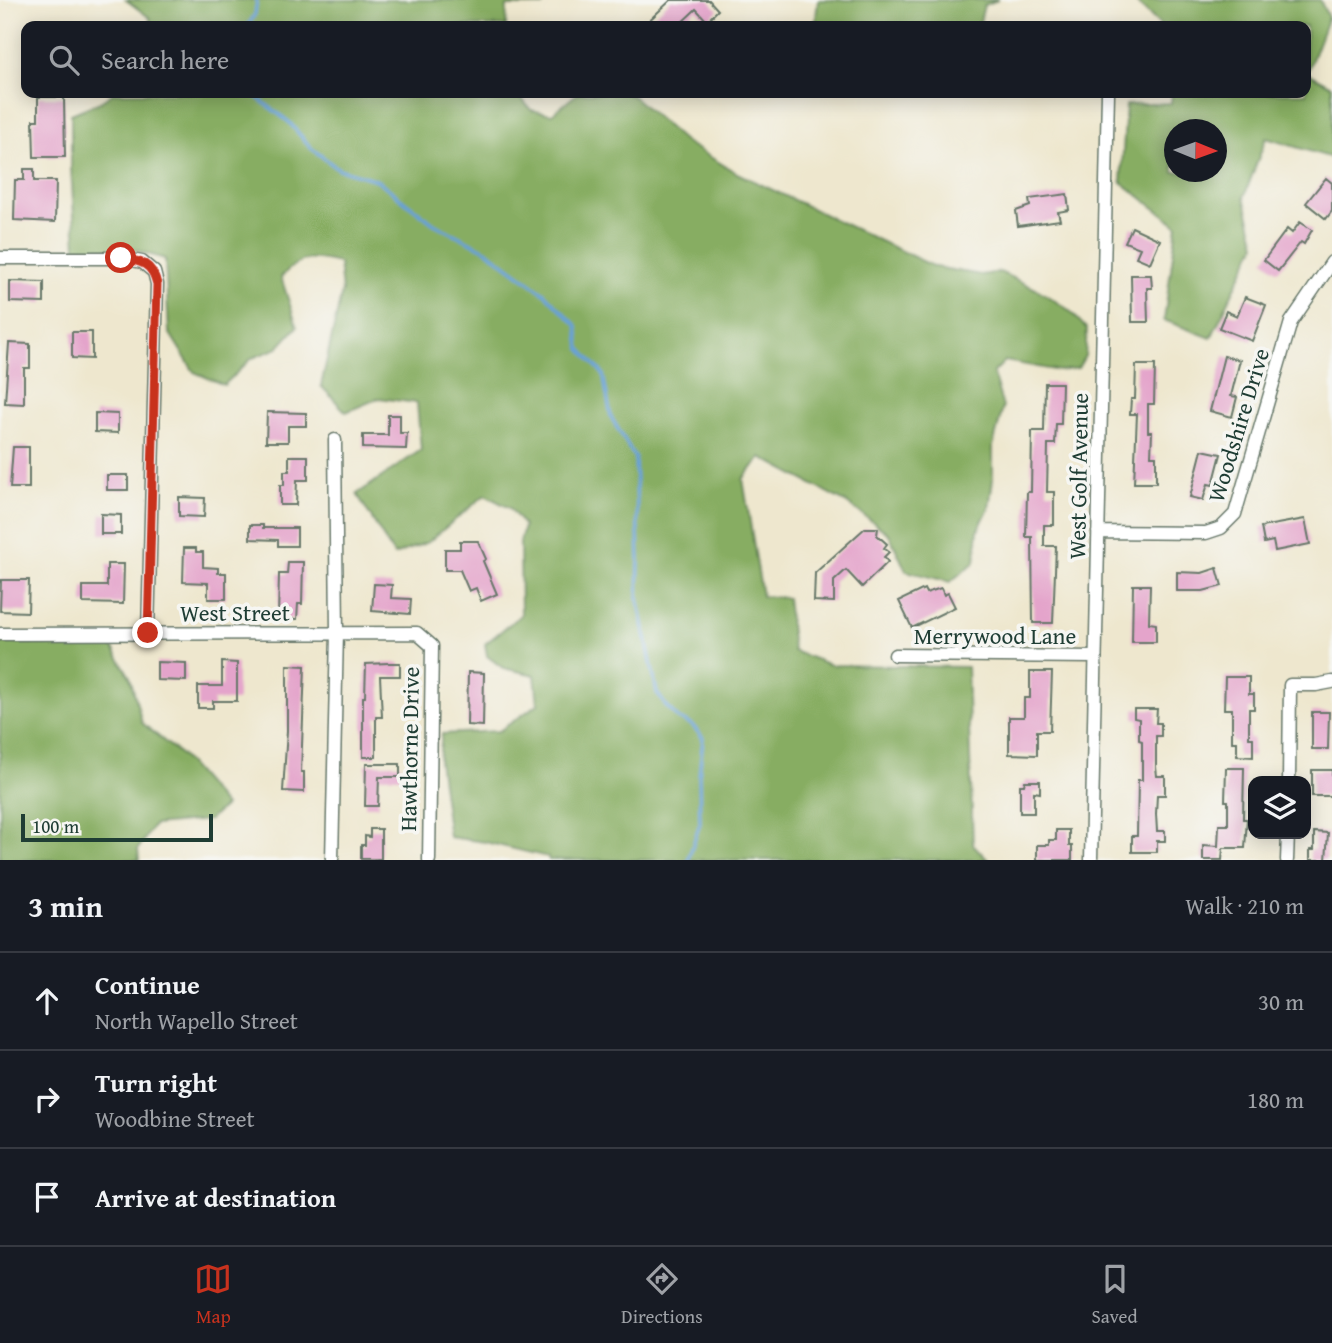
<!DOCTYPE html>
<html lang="en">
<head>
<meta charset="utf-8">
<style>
	body { margin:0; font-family:"Gentium Book Plus",serif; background:#20242c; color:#f1f3f6 }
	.controls { position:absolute; right:21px; bottom:21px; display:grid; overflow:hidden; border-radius:14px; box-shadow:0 4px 18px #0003 }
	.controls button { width:63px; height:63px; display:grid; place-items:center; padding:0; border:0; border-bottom:2px solid #363941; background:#171b24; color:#f1f3f6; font:35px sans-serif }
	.compass { position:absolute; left:1164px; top:119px; width:63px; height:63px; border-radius:50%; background:#171b24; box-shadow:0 4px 18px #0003; rotate:91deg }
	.scale { position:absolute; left:21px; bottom:18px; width:192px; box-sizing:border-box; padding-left:7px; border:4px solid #1f3d34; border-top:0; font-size:19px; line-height:24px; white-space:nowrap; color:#1f3d34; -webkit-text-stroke:5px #f6f6f2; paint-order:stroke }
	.stop { position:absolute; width:21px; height:21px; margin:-16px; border:5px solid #c8321e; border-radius:50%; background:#fff }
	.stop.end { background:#c8321e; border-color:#fff; box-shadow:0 2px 7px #0008 }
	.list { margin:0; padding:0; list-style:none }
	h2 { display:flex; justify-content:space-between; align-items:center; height:91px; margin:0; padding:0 28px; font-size:30px }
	h2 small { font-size:23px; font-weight:400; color:#9ea1a6 }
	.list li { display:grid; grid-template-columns:46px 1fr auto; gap:21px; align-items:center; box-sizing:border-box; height:98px; padding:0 28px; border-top:2px solid #363941 }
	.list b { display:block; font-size:26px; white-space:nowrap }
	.list p { margin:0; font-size:23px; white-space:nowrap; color:#9ea1a6 }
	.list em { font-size:23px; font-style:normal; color:#9ea1a6 }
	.icon { flex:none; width:38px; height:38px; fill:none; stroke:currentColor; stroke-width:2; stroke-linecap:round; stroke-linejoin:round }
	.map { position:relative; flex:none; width:1332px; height:860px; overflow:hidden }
	.search { position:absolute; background:#171b24; box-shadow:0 4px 18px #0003; left:21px; right:21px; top:21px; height:77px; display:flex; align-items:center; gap:18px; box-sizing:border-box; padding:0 24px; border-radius:14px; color:#9ea1a6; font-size:26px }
	.sheet { height:385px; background:#171b24 }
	nav { display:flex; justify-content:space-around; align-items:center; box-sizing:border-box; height:98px; border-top:2px solid #363941; background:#171b24; font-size:19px; color:#9ea1a6 }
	nav a { display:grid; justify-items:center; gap:4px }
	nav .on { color:#c8321e }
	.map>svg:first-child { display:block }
</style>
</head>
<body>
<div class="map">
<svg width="1332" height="860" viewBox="0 0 1332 860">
	<rect width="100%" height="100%" fill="#f6f6f2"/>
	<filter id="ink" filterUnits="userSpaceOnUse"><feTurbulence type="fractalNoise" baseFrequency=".0143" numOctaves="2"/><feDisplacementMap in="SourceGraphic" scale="14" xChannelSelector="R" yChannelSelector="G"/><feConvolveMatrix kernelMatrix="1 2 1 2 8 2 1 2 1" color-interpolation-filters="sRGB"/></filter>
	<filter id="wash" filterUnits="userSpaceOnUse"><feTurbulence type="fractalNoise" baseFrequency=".00686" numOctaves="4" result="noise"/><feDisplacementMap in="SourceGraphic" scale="28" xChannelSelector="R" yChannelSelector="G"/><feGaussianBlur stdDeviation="1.57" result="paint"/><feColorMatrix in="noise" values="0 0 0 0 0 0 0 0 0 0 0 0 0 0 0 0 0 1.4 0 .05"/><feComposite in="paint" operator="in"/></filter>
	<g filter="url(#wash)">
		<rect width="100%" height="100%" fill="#eee7ce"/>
		<path fill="#87ad62" stroke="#53754b" stroke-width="2" fill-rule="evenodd" d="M126,0H545L543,6H507L506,26H151L150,18Z
			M818,0H998L984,5L979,26H815Z
			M1134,0H1320L1328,17L1307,73L1332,86V158L1266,138L1244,197L1256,244L1211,338L1164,320L1177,225L1121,182L1126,105L1171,103L1172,93H1306V26H1161ZM1174,130H1216V172H1174Z
			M114,93H517L531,110L552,114L578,93H625L634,97L685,142L737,173L935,267L981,275L1000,272L1038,290L1069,310L1087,329L1085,356L1078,368L1060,371L1005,361L993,373L1003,407L993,446V479L989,508L978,530L975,562L950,582L906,571L889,534L847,503L761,457L743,479L762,596L787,598L793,651L831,665L967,667L973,844L988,860H549L548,857L485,842L449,837L439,760L442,734L499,731L538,704L535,675L503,668L487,656L485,644L521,615L520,542L524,526L510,508L485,495L428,542L394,555L357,494L421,450L417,403L379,398L346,412L321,386L342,291L339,263C312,256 301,255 281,277L297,327L278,348L252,358L224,385L194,372L169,332L165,259L135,250L76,248L71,168V114L100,102Z
			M0,642L111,645L130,677L142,723L181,755L225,806L209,820L154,825L138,849L139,860H0Z"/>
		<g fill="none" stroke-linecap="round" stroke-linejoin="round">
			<path stroke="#67a1d7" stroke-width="3.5" d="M248,26L255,14L257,0
				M251,93L289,122L311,148L333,165L339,169L377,180L434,224L486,250L544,293L577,326L580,348L603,374L611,417L635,458L639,558L638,598L657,693L667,707L678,718L692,725L703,738L699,776L700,823L688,860"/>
		</g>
		<g id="blocks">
			<path fill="#e4a4cb" d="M671,0H709L718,10L707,21L696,9L678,26H643Z
				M38,97H64L65,157H34L33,120H38Z
				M24,169H34V181H56L55,222L14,220L15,180H24Z
				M1326,178L1332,183V211L1326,219L1306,203Z
				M1067,194L1069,210L1058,212L1060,220L1018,226L1016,211L1030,206L1029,199Z
				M1300,222L1312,230L1304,244L1301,242L1278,271L1264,260L1287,229L1292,233Z
				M1132,227L1160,240L1150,263L1136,257L1140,248L1125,242Z
				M1131,275H1151L1152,288H1147L1148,322H1132Z
				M10,281L44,282V303L10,302Z
				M1245,297L1266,305L1252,341L1219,328L1226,311L1237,316Z
				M72,332H92V359L72,358Z
				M9,343L30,344V368H24V404L5,403Z
				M1224,356L1240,360L1231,396L1237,397L1232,417L1210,411Z
				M1136,365H1155L1154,404H1148V432H1152L1151,456H1156V483H1134L1137,414H1130L1131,399H1135Z
				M1045,383H1062L1061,424H1056L1055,444H1048L1047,492H1054V525H1044V546H1056L1053,623H1033L1032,537H1026L1027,492H1031L1032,431H1044Z
				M267,412L306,413V426H288V442H266Z
				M95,413L118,414V433L95,432Z
				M388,415H400V433H407L406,449L363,448V435H388Z
				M13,447H29V488H10Z
				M1202,450L1221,454L1213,485L1208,484L1203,500L1190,497Z
				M289,456H308V480H297L296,505H280V485H284V471H289Z
				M107,475H128V490H107Z
				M179,497L205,498L204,517L179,516Z
				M101,514L121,515V534H101Z
				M1305,519L1310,544L1275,551L1273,541L1264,543L1261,527Z
				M250,525H263V528H297V546H278V540L250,539Z
				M865,528H878L877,535L887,544L884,548L889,552L884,557L888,562L862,587L846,570L834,581V602L814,601L815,573Z
				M460,541H478L486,559L483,561L497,594L481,601L476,588L469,591L460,570H445V549H460Z
				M184,548H196V552H203V567L218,568V573H226V599H208V583L183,582Z
				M288,562H303L302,604H298L297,619H278L279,574H287Z
				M107,564H124L123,604L83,603V586H107Z
				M1217,568L1222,586L1203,591H1177V572L1202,573Z
				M1,580H29L28,612L0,611Z
				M374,584L392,585L391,598L411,599L410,614L372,611Z
				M1133,585H1150L1149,623L1156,624V642H1132Z
				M941,588L944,595L948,593L955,607L912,628L899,601L924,589L926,593Z
				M157,662L186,663V681L157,680Z
				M222,662L237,663V701H213V708H198V686H222Z
				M389,663H400V676H380L382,717H376V757H363V697H365L366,664Z
				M287,665L305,666L301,772H304V792L283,791L287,731Z
				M468,672L484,673L483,726L467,725Z
				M1030,672H1052L1050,731H1037V755L1009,754V717H1024V698H1030Z
				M1225,677H1249V694H1254V709H1249V738H1253V757L1237,756V742H1232V709H1224Z
				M1134,709H1157L1156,723H1161V736H1156V767L1157,776H1165V795H1157L1156,814L1157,831H1165V841H1157V852H1132V836H1137L1138,780H1142V741L1139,740V719L1134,718Z
				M1312,712H1329L1328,749H1312Z
				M366,764H400V777H379L378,806H365Z
				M1226,768H1244L1243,819H1247L1245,848H1223L1222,860H1203V845L1218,846L1219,825H1228V801H1225Z
				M1312,770H1332V796H1312Z
				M1025,781H1040V793L1034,792V813H1020V785H1024Z
				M370,829H381V859H361V845H365V836L370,837Z
				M1056,830H1069V846H1072V860H1037V845H1049V840H1056Z
				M1314,832L1328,833L1326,860H1310V850H1314Z"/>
		</g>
	</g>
	<g filter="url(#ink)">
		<use href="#blocks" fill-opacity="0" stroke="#67786a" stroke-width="2"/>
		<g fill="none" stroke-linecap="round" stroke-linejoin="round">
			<g stroke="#67786a" stroke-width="15">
				<path id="street" d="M0,258H121L142,262L154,272L157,284L148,633
					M1098,532L1206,533L1221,528L1235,514L1291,322L1332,262
					M0,634L417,633L432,646L429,860
					M895,655L1095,657
					M1289,781L1290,685H1316L1332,682
					M332,860L337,632L335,440
					M1091,860L1108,93
					M1287,860L1288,834"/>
			</g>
			<use href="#street" stroke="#fff" stroke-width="12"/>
		</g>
	</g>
	<g fill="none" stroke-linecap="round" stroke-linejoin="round" filter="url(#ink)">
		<path stroke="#c8321e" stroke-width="9" d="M121,258C140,261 152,262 157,284L148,633"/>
	</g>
	<g text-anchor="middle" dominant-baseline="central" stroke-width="7" stroke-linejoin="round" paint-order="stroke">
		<g font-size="23" fill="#1f3d34" stroke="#f6f6f2">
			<text transform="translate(1238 425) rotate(-73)">Woodshire Drive</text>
			<text transform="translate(1078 476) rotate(-89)">West Golf Avenue</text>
			<text x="235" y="612">West Street</text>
			<text x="995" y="635">Merrywood Lane</text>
			<text transform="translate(409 749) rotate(-89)">Hawthorne Drive</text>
		</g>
	</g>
</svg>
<div class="controls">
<button><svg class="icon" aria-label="layers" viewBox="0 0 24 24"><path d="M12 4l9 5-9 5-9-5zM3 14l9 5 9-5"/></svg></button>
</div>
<svg class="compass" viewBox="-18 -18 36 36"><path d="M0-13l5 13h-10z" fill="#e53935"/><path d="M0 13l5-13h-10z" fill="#9ea1a6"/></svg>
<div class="scale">100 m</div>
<div class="stop" style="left:121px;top:258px"></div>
<div class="stop end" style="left:148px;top:633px"></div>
<div class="search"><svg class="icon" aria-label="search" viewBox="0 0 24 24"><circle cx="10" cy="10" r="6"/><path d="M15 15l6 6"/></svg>Search here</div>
</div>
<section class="sheet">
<h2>3 min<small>Walk · 210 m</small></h2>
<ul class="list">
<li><svg class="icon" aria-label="ahead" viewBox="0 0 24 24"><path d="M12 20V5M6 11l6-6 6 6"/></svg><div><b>Continue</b><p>North Wapello Street</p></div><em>30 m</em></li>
<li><svg class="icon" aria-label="right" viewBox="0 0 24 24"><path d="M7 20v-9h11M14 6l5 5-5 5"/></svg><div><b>Turn right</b><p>Woodbine Street</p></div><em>180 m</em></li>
<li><svg class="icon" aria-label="arrive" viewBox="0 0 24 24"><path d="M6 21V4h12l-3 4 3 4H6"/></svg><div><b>Arrive at destination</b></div></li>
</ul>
</section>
<nav>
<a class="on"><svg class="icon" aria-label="map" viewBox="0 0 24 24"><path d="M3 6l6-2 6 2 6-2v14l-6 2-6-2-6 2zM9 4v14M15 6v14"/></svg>Map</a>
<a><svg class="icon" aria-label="directions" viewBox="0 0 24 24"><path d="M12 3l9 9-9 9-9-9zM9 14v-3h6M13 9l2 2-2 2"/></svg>Directions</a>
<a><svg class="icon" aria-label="saved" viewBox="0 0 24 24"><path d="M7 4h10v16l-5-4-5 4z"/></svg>Saved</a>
</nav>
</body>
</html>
